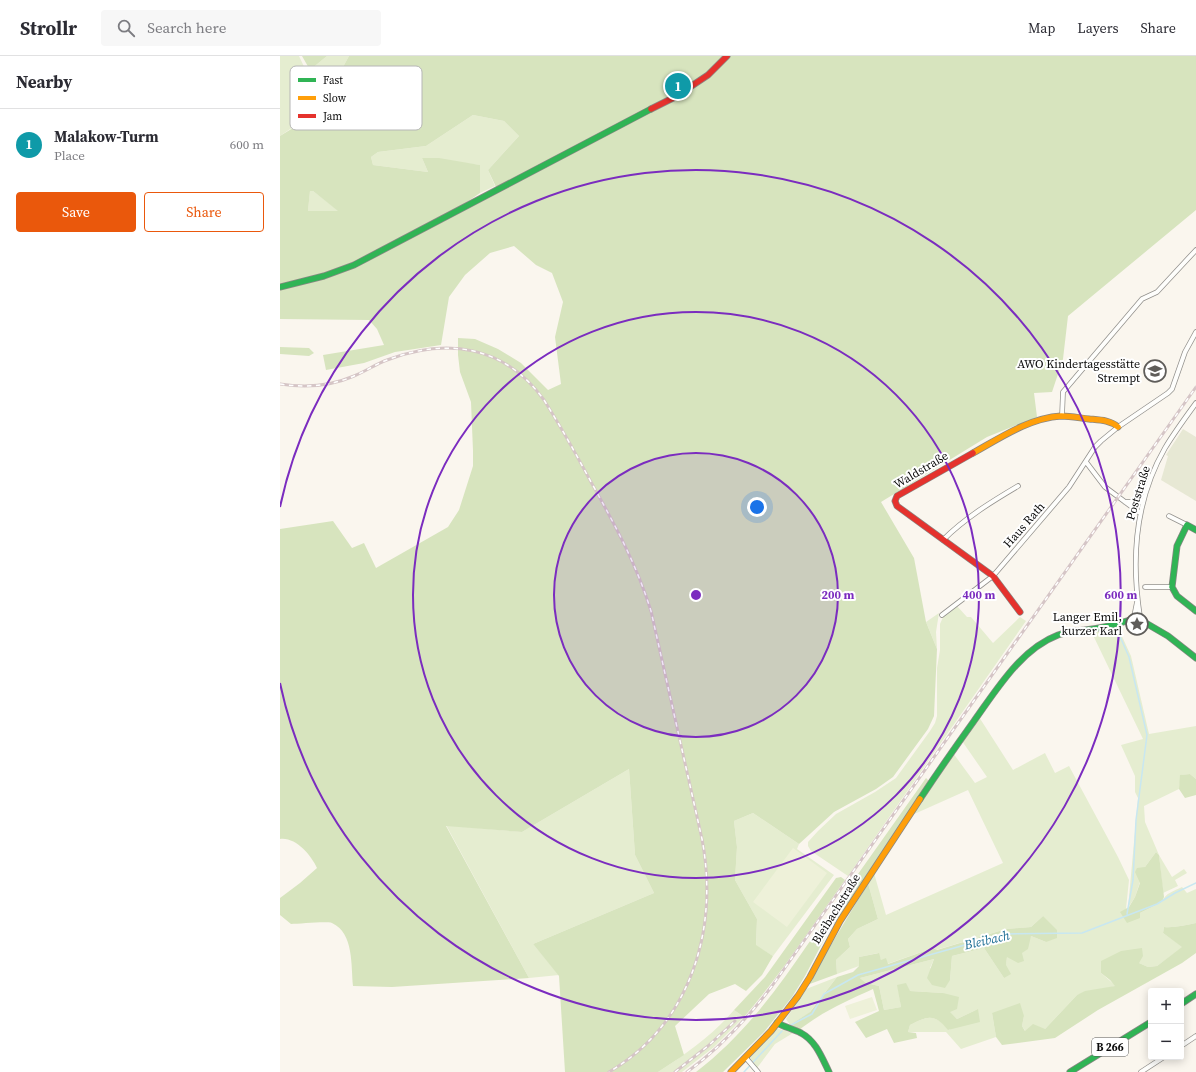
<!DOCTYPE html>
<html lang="en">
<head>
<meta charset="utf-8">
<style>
	body { margin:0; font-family:"Source Serif 4",serif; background:#f7f7f7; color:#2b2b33 }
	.controls { position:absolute; right:12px; bottom:12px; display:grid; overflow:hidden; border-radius:4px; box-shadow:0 2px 10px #0003 }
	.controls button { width:36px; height:36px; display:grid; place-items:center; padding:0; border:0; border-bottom:1px solid #e1e1e2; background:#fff; color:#2b2b33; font:20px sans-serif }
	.you { position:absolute; left:477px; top:451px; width:14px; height:14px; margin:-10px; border:3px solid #fff; border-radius:50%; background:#1a73e8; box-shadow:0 0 0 6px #1a73e833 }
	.badge { display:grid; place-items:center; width:26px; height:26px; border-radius:50%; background:#ea580c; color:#fff; font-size:13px; font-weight:700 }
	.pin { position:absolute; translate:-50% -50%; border:2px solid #fff; box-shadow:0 1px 4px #0006 }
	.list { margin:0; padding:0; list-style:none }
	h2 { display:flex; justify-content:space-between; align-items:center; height:52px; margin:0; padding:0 16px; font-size:17px }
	h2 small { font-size:13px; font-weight:400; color:#7c7c81 }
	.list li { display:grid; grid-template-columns:26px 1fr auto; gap:12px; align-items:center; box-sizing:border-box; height:72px; padding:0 16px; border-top:1px solid #e1e1e2 }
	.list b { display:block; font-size:15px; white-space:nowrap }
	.list p { margin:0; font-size:13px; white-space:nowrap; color:#7c7c81 }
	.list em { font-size:13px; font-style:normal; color:#7c7c81 }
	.actions { display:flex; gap:8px; padding:12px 16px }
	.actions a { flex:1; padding:9px 0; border:1px solid #ea580c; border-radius:4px; text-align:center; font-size:14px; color:#ea580c }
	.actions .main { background:#ea580c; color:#fff }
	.icon { flex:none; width:22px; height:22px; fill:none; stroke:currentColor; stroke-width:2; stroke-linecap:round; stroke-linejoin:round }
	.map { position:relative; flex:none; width:916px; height:1016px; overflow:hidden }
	header { display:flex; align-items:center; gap:24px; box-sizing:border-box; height:56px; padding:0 20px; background:#fff; border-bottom:1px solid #e1e1e2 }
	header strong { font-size:19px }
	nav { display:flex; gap:22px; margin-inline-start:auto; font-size:14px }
	.search { width:280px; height:36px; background:#f7f7f7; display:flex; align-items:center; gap:10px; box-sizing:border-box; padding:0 14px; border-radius:4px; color:#7c7c81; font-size:15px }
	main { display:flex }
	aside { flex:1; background:#fff }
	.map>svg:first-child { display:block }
</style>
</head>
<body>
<header>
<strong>Strollr</strong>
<div class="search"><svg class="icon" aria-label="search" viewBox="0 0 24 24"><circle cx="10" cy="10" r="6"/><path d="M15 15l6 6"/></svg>Search here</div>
<nav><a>Map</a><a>Layers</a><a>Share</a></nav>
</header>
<main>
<aside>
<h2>Nearby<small></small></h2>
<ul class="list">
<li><span class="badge" style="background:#0f9aa8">1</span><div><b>Malakow-Turm</b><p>Place</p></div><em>600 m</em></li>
</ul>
<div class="actions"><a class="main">Save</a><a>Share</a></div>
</aside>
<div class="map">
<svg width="916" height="1016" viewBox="0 0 916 1016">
	<rect width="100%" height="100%" fill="#faf6ee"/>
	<path fill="#e5edd0" d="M0,0H19L27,17L19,67L0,80Z
		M47,0H69L58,20L36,16L29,23L30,14Z
		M193,59L224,65L239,80L208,114L215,130L200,137V109L142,102L148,116L93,109L91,101L98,96L146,90Z
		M30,134L33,135L59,155H28Z
		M677,550L687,561H691L713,587L740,561L746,565L568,820L531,795L528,790V786L538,775L556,758L595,736L616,722L650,675L655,667L657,660V612L660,594V568L664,559Z
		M659,557L656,576L657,593L646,566Z
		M826,574L840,576L851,600L869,678L916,670V723L910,718L901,719L899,733L864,750L865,766L879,799L892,821L904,813L907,817L895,824L898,830L883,837L879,799L876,796L865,811L855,841L848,852L858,742L855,736V720L841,689L863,683L812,577Z
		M699,661L733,714L765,697L775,717L789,710L838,801L849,824L846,853L841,857H860L882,846C885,837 894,835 902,831L907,837L916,833V867C905,869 895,872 884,871L883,877L903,891L877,910L868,911L859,907L821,917L836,930L797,939L765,973L746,976L742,970L744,960L712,957L716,981L681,993L666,976H628L630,969C648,960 654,957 669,974L698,953L677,963L669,956L663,937L630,935L618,930L621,951L604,954L599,930L586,927L580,922L654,903L650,912L670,924L672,900L704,892L724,922L727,901L741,897L751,880L766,886L763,860L751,871L726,873L656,894L653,892L607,908L601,904L598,897L579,901V910L557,918L556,904L570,891L568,883L577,873L598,863L588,827L594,817L606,859L723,807L688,734L632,759L673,697L695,727L707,721L682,685Z
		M349,713L355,799L374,837L253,888L279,919L249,922L166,769L242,776Z
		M473,757L519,788L517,793L554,819L493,900L476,890L477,863L455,824L457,791L454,765Z
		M557,921L529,957L510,969L506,963L526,933Z
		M454,954L464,961L434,991L402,1016H378C406,998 433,979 454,954Z
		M496,972L513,977L495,988L477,1012L470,1002Z"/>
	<path fill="#d7e4be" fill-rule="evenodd" d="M22,0H47L30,14Z
		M69,0H916V154L788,260L783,303L772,336L754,337L757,361L707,381L601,446L634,502L646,566L657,593L654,660L648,673L613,721L596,733L554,756L519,788L473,757L454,765L457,791L455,824L477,863L476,889L493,900L482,919L466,935L455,928L429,938L395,970L404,999L378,1016H285L279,920L253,888L374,837L355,799L349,713L242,776L166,770L249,922L112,931L73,930C71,910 74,877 52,867C46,865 19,868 11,868L0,859V842L20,827L37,812C31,799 16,781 0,783V473L53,465L72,492L84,487L96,512L168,471L179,454L193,410V395L191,346L180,316L178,299V282L195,283L218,293L241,307L268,334L281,328L275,281L283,246L272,217L256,209L234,190L210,197L185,219L169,241L161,289L115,296L84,307L46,314L43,299L104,289L97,273L89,264L0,263V80L21,67L29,23L36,16L58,20ZM193,59L224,65L239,80L208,114L216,131L163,166L161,164L200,137V109L159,102H142L148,116L93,109L91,101L98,96L146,90ZM30,135H33L58,155H28Z
		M0,291L29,292L34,297L29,300L0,298Z
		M910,718L916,723V739L905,742L899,733L900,719Z
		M646,722L649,725L547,878L525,920L512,941L484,976L443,1016H416C463,980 495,936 528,888C545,865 562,842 577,819L578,818Z
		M876,796L879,799L884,841L882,846L860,857V862L847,867L840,856L849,851L855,841L860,827L855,816L857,812L865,811Z
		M561,821L565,824C532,870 501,918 464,961L454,954L485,921L556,822Z
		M588,827L598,863L577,873L568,883L570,891L556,904L557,918L527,929Z
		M763,860L777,874V882L766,886L751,880L748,893L742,897L744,905L738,907L727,901L726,909L731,918L724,922L704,892L672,900L670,924L665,932L652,929L647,922L654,903L580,922L586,927L599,930L604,954L621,951L617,929L626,927L630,935L663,937L679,941L677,953L670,956L677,963L698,953L700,966L668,974C654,957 648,960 630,969L628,976L636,977L637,982L614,987L607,973L586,982L575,966L599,955L593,933C566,945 542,956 519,974L510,969L530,956L557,921L573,916L579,910V901L599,897L601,904L606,902L608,908L653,892L657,894L726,873L751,871Z
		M916,865V897L902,907L818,954L775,982L722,989L716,981L712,957L740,947L744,960L742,970L745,975L753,968L765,973L797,939L805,935L835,930L830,924L821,917V905L841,895L862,892L863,900L859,907L868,911L877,910L902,891L883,877L884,871C895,872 905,869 916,867Z"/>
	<path fill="#e7e8d4" d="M903,373L916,381V445L881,424L888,400L886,399Z"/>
	<path fill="#eef1d9" d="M513,792L547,817L507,871L473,846Z
		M592,941L597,954L570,963L565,950Z"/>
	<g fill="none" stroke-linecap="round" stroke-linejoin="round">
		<path stroke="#c8e7f1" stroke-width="1.5" d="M838,576L849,601L867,679L856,764L853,824L847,858
			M511,969L532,958L544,938L578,919L724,878L802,877L877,848L895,837L916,827
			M464,1016L502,975"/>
		<g stroke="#93918d" stroke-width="5.5">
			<path id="street" d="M782,360L783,336L862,243L877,236L916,194
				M806,406L825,431L860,457
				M845,446H863
				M889,460L907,469
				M663,484C685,462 711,446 738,430
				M865,531H892
				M662,559L713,520L789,431L815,391L821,385L838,371L888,337L892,333L905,296L916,276
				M854,561L857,546
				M860,561C851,503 855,444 885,392C894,377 905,362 916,347
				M901,990L916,980
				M466,1002L478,1016
				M861,1016L884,1001"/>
		</g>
		<g stroke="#898784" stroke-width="7">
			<path id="fast" d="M0,231L44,220L74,209L371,53
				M916,474L907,469L897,490L892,531L897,540L916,555
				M864,566L888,580L916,602
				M640,743C658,716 676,690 694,665C717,633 741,593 778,579C787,576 797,575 805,574C821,572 835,569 850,564
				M901,948L916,938
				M497,967C505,971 513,973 521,977C536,985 542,1002 549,1016
				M790,1016L871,966"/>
		</g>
		<g stroke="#898784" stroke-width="7">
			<path id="slow" d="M693,397C720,382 749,362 781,360C790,360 800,362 809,363C819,364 830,364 838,371
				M850 568a7 7 0 1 1 14 0a7 7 0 1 1-14 0Z
				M451,1016L491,975L518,940L530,921L560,865L640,743"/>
		</g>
		<g stroke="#898784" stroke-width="7">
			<path id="jam" d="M371,53L395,41L428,19L447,0
				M693,397L617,440L615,445L617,450L713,520L740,556"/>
		</g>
		<use href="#street" stroke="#fefefc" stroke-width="4"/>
		<use href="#fast" stroke="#30b455" stroke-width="5.5"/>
		<use href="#slow" stroke="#ff9f0a" stroke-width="5.5"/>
		<use href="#jam" stroke="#e5322d" stroke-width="5.5"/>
		<g stroke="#d5c5c6" stroke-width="3">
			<path id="rail" d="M0,328C25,332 51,330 74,320C86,315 96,308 107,304C168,281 225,290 264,344C281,371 296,398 311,426C335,469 356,507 371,555L422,783C439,873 411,968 329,1016
				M395,1016L428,990L455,965
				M407,1016C440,992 467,963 492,930L916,331"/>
		</g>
		<use href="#rail" stroke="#fff" stroke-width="1.5" stroke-dasharray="4.5" stroke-linecap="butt"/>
	</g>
	<circle cx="416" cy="539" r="142" fill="#7b2cbf" fill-opacity=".12"/>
	<g fill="none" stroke="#7b2cbf" stroke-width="2">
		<circle cx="416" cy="539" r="142"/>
		<circle cx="416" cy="539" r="283"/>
		<path d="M0 451A425 425 0 1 1 0 627"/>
	</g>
	<defs>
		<g id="school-ring" transform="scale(1.15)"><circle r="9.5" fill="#fff" stroke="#5f5d5a" stroke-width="1.5"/><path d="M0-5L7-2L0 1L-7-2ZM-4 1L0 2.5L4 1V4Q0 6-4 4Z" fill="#5f5d5a"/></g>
		<g id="sight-ring" transform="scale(1.15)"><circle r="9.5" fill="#fff" stroke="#5f5d5a" stroke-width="1.5"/><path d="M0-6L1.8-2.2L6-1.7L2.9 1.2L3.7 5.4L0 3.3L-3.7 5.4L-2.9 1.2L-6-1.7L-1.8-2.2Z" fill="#5f5d5a"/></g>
	</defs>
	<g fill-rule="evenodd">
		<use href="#school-ring" x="875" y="315"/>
		<use href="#sight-ring" x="857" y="568"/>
	</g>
	<g text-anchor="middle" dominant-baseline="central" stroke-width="4" stroke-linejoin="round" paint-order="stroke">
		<rect fill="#fff" stroke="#545454" stroke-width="1" x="812" y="982" width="36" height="18" rx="3"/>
		<g font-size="11" font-weight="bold" fill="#0b0b0b">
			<text x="830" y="991">B 266</text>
		</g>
		<g font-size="12" fill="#0b0b0b" stroke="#fff" text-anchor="end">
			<text x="860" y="308">AWO Kindertagesstätte<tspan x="860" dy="14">Strempt</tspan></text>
			<text x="842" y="561">Langer Emil,<tspan x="842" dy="14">kurzer Karl</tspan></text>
		</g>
		<g font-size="12" fill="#0b0b0b" stroke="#fff">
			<text transform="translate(641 414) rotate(-31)">Waldstraße</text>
			<text transform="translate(858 437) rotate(-73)">Poststraße</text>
			<text transform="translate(744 469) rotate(-49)">Haus Rath</text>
			<text transform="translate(556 853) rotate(-58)">Bleibachstraße</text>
		</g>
		<g font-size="13" font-style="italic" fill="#1d6d94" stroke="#fff">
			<text transform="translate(707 884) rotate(-13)">Bleibach</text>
		</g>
	</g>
	<rect x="10" y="10" width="132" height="64" rx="6" fill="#fff" stroke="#b6b6b6" stroke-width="1"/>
	<rect x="18" y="22" width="18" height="4" fill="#30b455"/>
	<rect x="18" y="40" width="18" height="4" fill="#ff9f0a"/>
	<rect x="18" y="58" width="18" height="4" fill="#e5322d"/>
	<g font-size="11" fill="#0b0b0b">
		<text x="43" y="28">Fast</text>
		<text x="43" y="46">Slow</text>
		<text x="43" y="64">Jam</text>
	</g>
	<circle cx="416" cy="539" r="6" fill="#7b2cbf" stroke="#fff" stroke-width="2"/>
	<g font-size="12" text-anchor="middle" font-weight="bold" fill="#7b2cbf" stroke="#fff" stroke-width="4" stroke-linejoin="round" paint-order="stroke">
		<text x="558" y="543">200 m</text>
		<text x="699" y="543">400 m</text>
		<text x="841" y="543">600 m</text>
	</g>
</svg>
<div class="controls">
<button>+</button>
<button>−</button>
</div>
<div class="you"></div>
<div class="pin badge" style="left:398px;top:30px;background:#0f9aa8">1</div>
</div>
</main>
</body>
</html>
